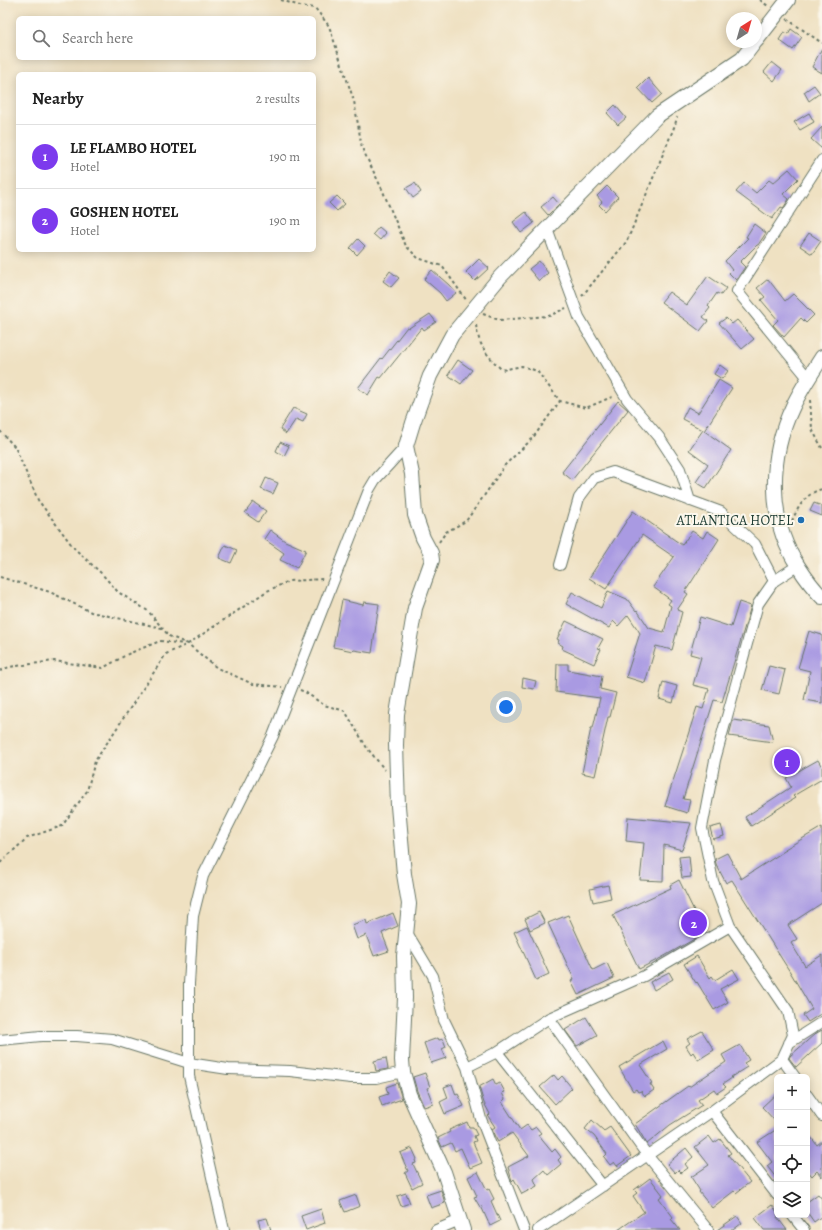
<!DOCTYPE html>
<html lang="en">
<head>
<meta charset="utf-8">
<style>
	body { margin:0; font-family:Alegreya,serif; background:#f6f6f6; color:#222 }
	.controls { position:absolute; right:12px; bottom:12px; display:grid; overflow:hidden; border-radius:6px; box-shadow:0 2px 10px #0003 }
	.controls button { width:36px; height:36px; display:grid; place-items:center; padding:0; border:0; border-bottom:1px solid #e0e0e0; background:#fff; color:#222; font:20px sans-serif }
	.compass { position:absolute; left:726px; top:12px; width:36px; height:36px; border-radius:50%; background:#fff; box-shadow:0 2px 10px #0003; rotate:37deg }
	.you { position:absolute; left:506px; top:707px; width:14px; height:14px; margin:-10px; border:3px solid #fff; border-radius:50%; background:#1a73e8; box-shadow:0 0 0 6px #1a73e833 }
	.badge { display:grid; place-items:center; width:26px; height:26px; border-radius:50%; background:#7c3aed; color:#fff; font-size:13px; font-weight:700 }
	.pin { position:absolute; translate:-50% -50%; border:2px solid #fff; box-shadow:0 1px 4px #0006 }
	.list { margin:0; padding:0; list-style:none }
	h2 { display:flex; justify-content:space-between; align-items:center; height:52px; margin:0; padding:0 16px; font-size:17px }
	h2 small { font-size:13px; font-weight:400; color:#767676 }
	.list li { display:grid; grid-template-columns:26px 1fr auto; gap:12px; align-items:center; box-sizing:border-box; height:64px; padding:0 16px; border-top:1px solid #e0e0e0 }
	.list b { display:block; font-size:15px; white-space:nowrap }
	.list p { margin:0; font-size:13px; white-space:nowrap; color:#767676 }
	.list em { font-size:13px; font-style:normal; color:#767676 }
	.icon { flex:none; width:22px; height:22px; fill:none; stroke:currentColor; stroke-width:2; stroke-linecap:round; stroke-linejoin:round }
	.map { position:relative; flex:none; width:822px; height:1230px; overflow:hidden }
	.search { position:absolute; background:#fff; box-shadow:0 2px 10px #0003; left:16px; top:16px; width:300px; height:44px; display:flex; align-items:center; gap:10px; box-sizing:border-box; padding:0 14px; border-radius:6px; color:#767676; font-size:15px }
	.panel { position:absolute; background:#fff; box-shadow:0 2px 10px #0003; left:16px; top:72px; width:300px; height:180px; border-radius:6px }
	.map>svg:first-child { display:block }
</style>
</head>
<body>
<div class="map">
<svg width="822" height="1230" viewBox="0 0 822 1230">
	<rect width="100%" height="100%" fill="#fbf7ec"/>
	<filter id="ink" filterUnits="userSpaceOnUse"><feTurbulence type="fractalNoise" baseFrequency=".025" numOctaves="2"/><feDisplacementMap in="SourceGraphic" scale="8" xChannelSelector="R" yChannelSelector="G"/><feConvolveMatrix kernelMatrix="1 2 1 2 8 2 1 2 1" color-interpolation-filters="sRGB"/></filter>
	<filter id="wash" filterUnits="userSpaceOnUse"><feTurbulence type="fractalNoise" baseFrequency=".012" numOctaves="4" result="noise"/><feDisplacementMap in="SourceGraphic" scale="16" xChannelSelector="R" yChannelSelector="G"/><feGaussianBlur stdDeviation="0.9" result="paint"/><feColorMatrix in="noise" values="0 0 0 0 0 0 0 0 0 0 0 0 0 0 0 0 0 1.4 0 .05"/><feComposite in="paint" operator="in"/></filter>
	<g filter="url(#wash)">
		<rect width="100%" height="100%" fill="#efe1c2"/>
		<g id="blocks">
			<path fill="#a99ae2" d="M791,29L802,37L793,50L779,40L784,32L788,34Z
				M822,48V73L812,67Z
				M772,62L782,70L774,81L764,72Z
				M648,78L662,94L652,103L638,88Z
				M814,85L820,93L809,101L804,92Z
				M615,105L626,118L618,125L607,113Z
				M809,113L814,122L800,130L794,122Z
				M822,127V149L811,139Z
				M789,169L798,179L783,194L789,199L784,207L783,208L781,207L772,219L736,192L744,183L756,193L769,180L773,183Z
				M415,183L421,192L413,198L406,188Z
				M607,186L618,197L605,211L599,205L602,202L597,196Z
				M337,196L345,204L337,211L329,203Z
				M553,197L559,204L548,215L541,207Z
				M526,212L534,223L521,233L513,222Z
				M754,224L766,233L758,245H757L740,262L745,267L736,280L729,273L732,270L725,261L748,238L746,237Z
				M379,227L386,233L380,240L373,234Z
				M809,233L821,241L812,254L800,246Z
				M358,239L365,246L357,255L350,248Z
				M479,259L489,268L475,281L466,272Z
				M539,261L548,273L539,281L529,269Z
				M432,270L449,285L456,293L446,301L440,293L424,279Z
				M390,271L399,278L391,287L383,281Z
				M708,276L726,288L721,295L717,293L708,306L710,308L703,317L708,321L700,331L661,302L669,292L687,305Z
				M768,279L785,301L793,294L814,315L806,323L801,318L784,337L773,325L778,320L761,300L765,297L757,288Z
				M430,314L436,322L424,330L422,327L381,378L379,377L368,395L358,388L381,358L382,359L407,327L409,328Z
				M726,318L732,324L737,320L754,339L742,349L719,323Z
				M458,360L472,370L461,384L448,375Z
				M720,365L728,371L722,379L714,374Z
				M719,380L732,388L704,431L703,430L731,450L706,488L696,482L708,464L689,450L703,430L682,419L688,407L698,413Z
				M618,401L628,410L572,480L562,472Z
				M293,408L307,414L303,422L296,419L286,434L280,429Z
				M280,442L289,446L284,456L276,451Z
				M266,478L278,483L273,494L261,489Z
				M253,502L266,511L258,522L245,513Z
				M814,503L822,506V516L810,511Z
				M633,511L682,545L692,531L703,538L707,531L719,539L685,592L688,594L677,610L682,612L672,650L656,646L645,683L626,677L640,633L628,615L618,626L613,621L609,628L566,604L572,592L601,608L608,591L627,599L636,611L637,610L649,628L664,632L671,606L668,604L671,600L653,587L674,557L642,535L606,589L589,578Z
				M270,530L285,541L306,550L297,568L280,560L284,553L264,539Z
				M225,545L237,550L231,563L219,558Z
				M342,600L363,605L364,602L379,604L372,653L354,650L353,651L333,647Z
				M739,602L751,606L722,702L714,700L683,799L690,800L687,813L665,806L697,707L703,709L709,689L693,685L701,657L690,654L700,617L731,627Z
				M566,621L603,639L598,648L601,649L594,664L562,649L563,646L558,643L559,640L557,639Z
				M809,631L822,635V703L804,700L810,671L798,668Z
				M557,664H568V670L602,676L600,689L616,693L610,717H608L595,776L582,773L591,728H593L600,698L556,692Z
				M769,666L785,670L779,694L762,690Z
				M523,678L536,681L534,689L522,687Z
				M663,682L677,686L673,703L659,699Z
				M733,720L769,725L773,742L729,736Z
				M791,749L794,759L783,763L779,754Z
				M818,760L822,767V779L793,796L795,798L751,826L745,817L791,787L786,778Z
				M628,817L691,823L682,850L664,845L663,881L640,880L644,843L626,841Z
				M721,825L724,836L713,839L710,828Z
				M822,827V903L788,925L797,939L791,943L805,966L822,955V1013L808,1022L803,1015L812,1009L792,975L732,880L726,883L716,864L715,859L727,853L741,879L786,850L785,849Z
				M689,856L691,877L682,878L679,857Z
				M679,880L705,933L661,958L639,969L613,915L671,888L670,885Z
				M608,885L611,898L593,902L590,889Z
				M539,912L545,923L530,930L525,919Z
				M393,913L398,926L382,933L389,951L374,956L366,935L357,939L352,925L366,920L367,924Z
				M568,915L593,970L607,963L614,978L578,995L571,981L574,979L548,923Z
				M527,926L549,974L536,980L514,932Z
				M697,956L710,978L712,976L715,980L733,969L739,979L720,989L728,1002L714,1010L697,982L696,983L684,964Z
				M669,972L673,979L654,990L650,982Z
				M586,1017L597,1035L577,1046L565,1030Z
				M822,1030V1043L796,1067L789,1058L790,1056L815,1034Z
				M702,1031L714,1050L698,1060L693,1052L691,1054L686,1046L690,1043L687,1039Z
				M438,1038L439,1040L443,1039L446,1047L442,1049L446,1058L431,1063L424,1043Z
				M663,1041L667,1049L640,1065L652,1083L650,1084L654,1090L645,1096L641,1091L638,1092L636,1089L633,1091L619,1067Z
				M740,1045L749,1060L744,1063L747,1067L731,1077L732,1078L723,1084L726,1087L717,1093L714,1089L698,1100L702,1105L670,1125L647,1144L635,1124L688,1086L689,1087L726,1062L722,1055Z
				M386,1058L388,1069L376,1071L374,1061Z
				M425,1073L430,1087L427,1088L433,1104L424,1107L417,1091L413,1077Z
				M554,1075L558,1080L562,1076L572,1088L555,1104L540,1087Z
				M493,1079L496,1085L500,1083L505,1092L502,1093L505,1099L502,1102L520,1130L527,1125L531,1130L536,1127L541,1133L538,1135L552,1152L555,1149L561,1157L558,1160L561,1164L548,1175L544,1170L534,1179L537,1186L522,1194L514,1179L512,1181L508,1167L529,1156L512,1133L498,1142L494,1135L492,1129L495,1127L488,1116L490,1114L484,1103L479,1087Z
				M397,1083L402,1099L382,1106L379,1097L388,1094L386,1087Z
				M452,1084L456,1095L458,1094L464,1106L445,1114L440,1102L448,1098L444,1087Z
				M777,1093V1123L762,1107Z
				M592,1120L604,1131L610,1127L631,1156L617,1166L614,1162L610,1165L604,1157L607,1154L594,1136L585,1129Z
				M467,1122L469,1127H473L477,1135L474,1136L476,1141L473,1142L482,1163L470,1168L461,1148L455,1151L451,1143L442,1147L438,1138L450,1132L449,1130Z
				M777,1129V1179L767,1166L772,1162L757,1142Z
				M807,1132L817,1145L822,1141V1177L817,1171L812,1176L807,1170Z
				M709,1136L714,1143L720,1139L731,1153L728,1155L750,1182L736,1193L734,1191L712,1208L699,1192L700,1191L691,1177L709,1165L695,1147Z
				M412,1148L417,1159L415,1160L416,1163L413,1164L422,1183L412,1188L405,1173L408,1171L400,1153Z
				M686,1148L693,1157L685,1164L688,1168L681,1173L678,1170L675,1173L667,1164Z
				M478,1172L487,1190L489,1189L494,1199L491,1201L500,1221L490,1226L481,1206L480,1207L474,1197L477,1196L468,1177Z
				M650,1178L663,1195L659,1198L673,1217L671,1219L680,1230H618L644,1212L633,1196L637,1193L634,1190Z
				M441,1190L445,1203L431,1208L426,1195Z
				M406,1193L410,1203L401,1206L397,1196Z
				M818,1194L822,1199V1216L814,1222L807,1212V1202Z
				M356,1195L360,1206L345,1212L340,1201Z
				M772,1205L777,1212V1215H779L777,1217L787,1230H764L755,1218Z
				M321,1209L325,1223L306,1230L301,1216Z
				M737,1216L742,1223L733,1230H717Z
				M267,1218L271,1230H261L258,1220Z"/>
		</g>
	</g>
	<g filter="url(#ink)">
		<use href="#blocks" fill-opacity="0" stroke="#687666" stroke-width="1"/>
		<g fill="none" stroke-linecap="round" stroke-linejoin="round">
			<g stroke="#687666" stroke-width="12">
				<path id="street" d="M547,229L579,317L627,399L659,437L680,469L690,501
					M808,378L737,291L822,160
					M560,565L579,498L594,478L613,472L721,512L755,544L774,581
					M406,931L433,976L444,1020L467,1067L481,1119L524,1230
					M549,1018L647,1155L708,1230
					M0,1040L41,1036H77L112,1039L189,1063L228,1069L290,1071L351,1078H376L403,1072
					M789,1043L822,1022
					M497,1052L603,1186
					M467,1067L497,1052L549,1018L644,976L730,926
					M795,1077L782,1059L793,1035L788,1011L730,926L713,881L702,828L715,760L758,604L774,581L797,566
					M807,1095L822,1116
					M712,1111L777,1195
					M792,1215L804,1230
					M224,1230L189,1076V984L193,916L203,876L273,736L369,490L375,480L406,446
					M436,1230L460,1220
					M538,1230L712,1111L782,1059"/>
			</g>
			<g stroke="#687666" stroke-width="16">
				<path id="secondary" d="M756,41L788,0
					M822,357C812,373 801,389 793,406C769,456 767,519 798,566C805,577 813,588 822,597
					M463,1230L444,1172L409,1094L403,1072L402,1060L405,998L404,956L409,904L404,874L398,806L396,745L397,714L415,608L432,560L431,553L423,538L415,515L412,474L406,446L413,423L430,376L452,335L500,277L657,116L742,59L755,42"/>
			</g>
			<path stroke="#687666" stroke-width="2" stroke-dasharray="3 3" stroke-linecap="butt" d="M281,0L300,6L315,8L329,26L354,101L362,148L382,189L406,246L418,258L442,266L467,301
				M760,0L768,6
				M787,19L822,43
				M582,296L627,241L675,125L677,117
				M483,314L499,320L549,316L566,308
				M476,325C479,347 487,355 502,370L522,366L537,371L560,401L586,408L614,396
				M810,400L812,429L822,448
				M0,431L15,447L38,500L74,548L102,574L118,592L148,611L169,636L188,644L217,668L253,684L282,687
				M792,521C798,507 806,493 822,489
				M439,542L446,532L466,521L486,493L505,465L532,439L560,401
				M0,577L50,592L91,612L162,628
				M0,671L9,667L54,661L103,668L128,654L160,641L185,644
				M300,690L305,692L324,705L345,711L367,748L385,770
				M0,863L27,838L62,826L87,791L95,761L166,654L188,644L267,591L289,581L324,579"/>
			<use href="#street" stroke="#fff" stroke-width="10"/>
			<use href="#secondary" stroke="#fff" stroke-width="14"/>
		</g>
	</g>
	<circle fill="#1f6fb2" stroke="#fbf7ec" stroke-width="1.5" cx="801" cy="520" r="4"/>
	<g text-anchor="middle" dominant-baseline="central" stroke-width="4" stroke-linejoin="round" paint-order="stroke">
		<g font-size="14" fill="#1f3d34" stroke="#fbf7ec" text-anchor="end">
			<text x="793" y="520">ATLANTICA HOTEL</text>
		</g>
	</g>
</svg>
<div class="controls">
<button>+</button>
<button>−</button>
<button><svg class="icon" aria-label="locate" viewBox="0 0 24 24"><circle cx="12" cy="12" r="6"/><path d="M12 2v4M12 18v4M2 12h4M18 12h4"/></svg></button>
<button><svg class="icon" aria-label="layers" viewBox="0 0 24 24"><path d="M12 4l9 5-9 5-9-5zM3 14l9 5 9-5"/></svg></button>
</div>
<svg class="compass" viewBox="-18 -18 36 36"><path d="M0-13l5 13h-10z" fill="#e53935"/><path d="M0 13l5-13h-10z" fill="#767676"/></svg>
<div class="you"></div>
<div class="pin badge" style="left:787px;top:762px">1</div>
<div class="pin badge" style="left:694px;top:923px">2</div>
<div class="search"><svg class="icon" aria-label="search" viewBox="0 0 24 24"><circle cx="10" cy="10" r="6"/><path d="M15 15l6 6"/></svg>Search here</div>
<section class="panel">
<h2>Nearby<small>2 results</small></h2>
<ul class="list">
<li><span class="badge">1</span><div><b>LE FLAMBO HOTEL</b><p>Hotel</p></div><em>190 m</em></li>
<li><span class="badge">2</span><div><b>GOSHEN HOTEL</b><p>Hotel</p></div><em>190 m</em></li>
</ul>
</section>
</div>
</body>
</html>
